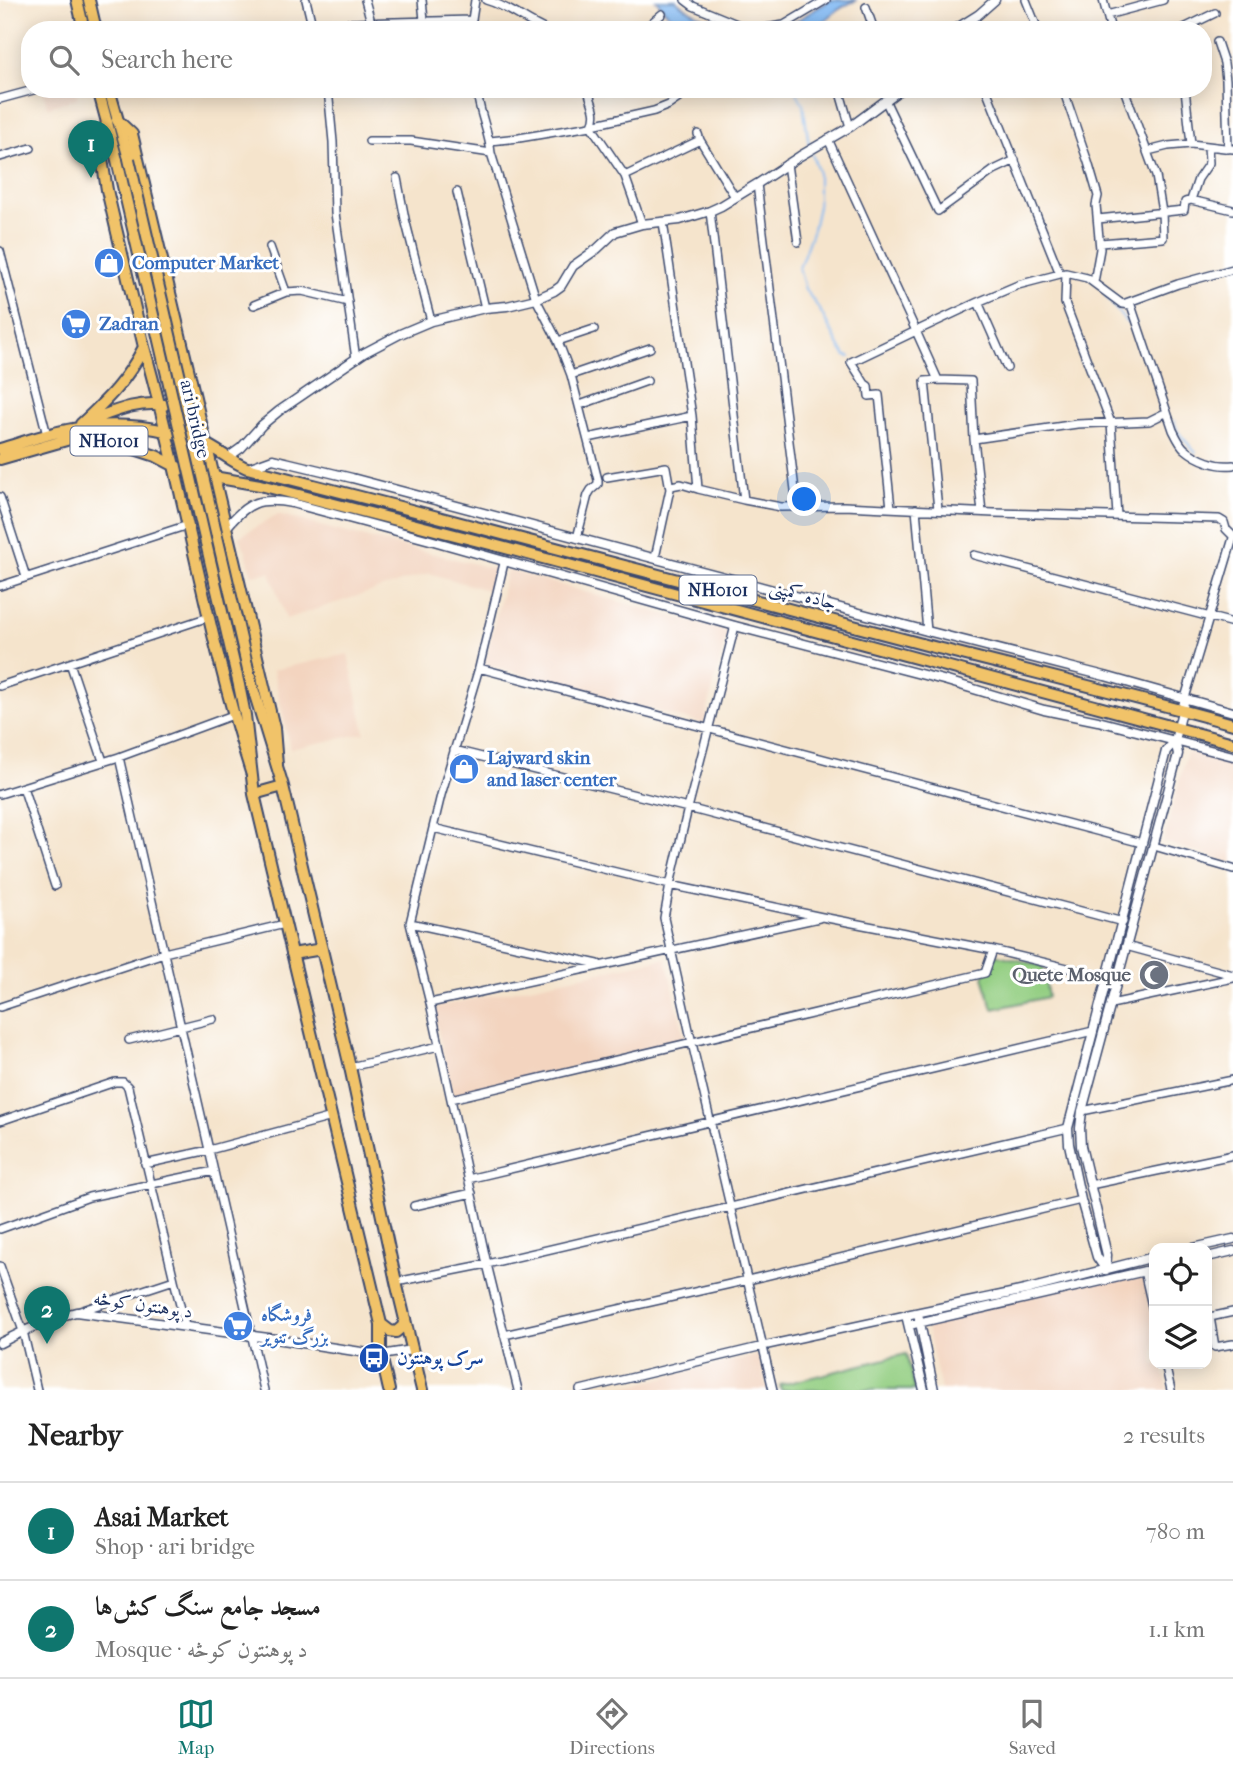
<!DOCTYPE html>
<html lang="en">
<head>
<meta charset="utf-8">
<style>
	body { margin:0; font-family:"IM FELL French Canon",Amiri,serif; background:#f6f6f6; color:#222 }
	.controls { position:absolute; right:21px; bottom:21px; display:grid; overflow:hidden; border-radius:14px; box-shadow:0 4px 18px #0003 }
	.controls button { width:63px; height:63px; display:grid; place-items:center; padding:0; border:0; border-bottom:2px solid #e0e0e0; background:#fff; color:#222; font:35px sans-serif }
	.you { position:absolute; left:805px; top:500px; width:24px; height:24px; margin:-18px; border:5px solid #fff; border-radius:50%; background:#1a73e8; box-shadow:0 0 0 10px #1a73e833 }
	.badge { display:grid; place-items:center; width:46px; height:46px; border-radius:50%; background:#0f766e; color:#fff; font-size:23px; font-weight:700 }
	.pin { position:absolute; translate:-50% -58px; filter:drop-shadow(0 2px 4px #0008) }
	.pin::after { content:''; position:absolute; top:37px; width:24px; height:21px; background:inherit; clip-path:polygon(0 0,100% 0,50% 100%) }
	.list { margin:0; padding:0; list-style:none }
	h2 { display:flex; justify-content:space-between; align-items:center; height:91px; margin:0; padding:0 28px; font-size:30px }
	h2 small { font-size:23px; font-weight:400; color:#767676 }
	.list li { display:grid; grid-template-columns:46px 1fr auto; gap:21px; align-items:center; box-sizing:border-box; height:98px; padding:0 28px; border-top:2px solid #e0e0e0 }
	.list b { display:block; font-size:26px; white-space:nowrap }
	.list p { margin:0; font-size:23px; white-space:nowrap; color:#767676 }
	.list em { font-size:23px; font-style:normal; color:#767676 }
	.icon { flex:none; width:38px; height:38px; fill:none; stroke:currentColor; stroke-width:2; stroke-linecap:round; stroke-linejoin:round }
	.map { position:relative; flex:none; width:1233px; height:1390px; overflow:hidden }
	.search { position:absolute; background:#fff; box-shadow:0 4px 18px #0003; left:21px; right:21px; top:21px; height:77px; display:flex; align-items:center; gap:18px; box-sizing:border-box; padding:0 24px; border-radius:28px; color:#767676; font-size:26px }
	.sheet { height:287px; background:#fff }
	nav { display:flex; justify-content:space-around; align-items:center; box-sizing:border-box; height:98px; border-top:2px solid #e0e0e0; background:#fff; font-size:19px; color:#767676 }
	nav a { display:grid; justify-items:center; gap:4px }
	nav .on { color:#0f766e }
	.map>svg:first-child { display:block }
</style>
</head>
<body>
<div class="map">
<svg width="1233" height="1390" viewBox="0 0 1233 1390">
	<rect width="100%" height="100%" fill="#fff"/>
	<filter id="ink" filterUnits="userSpaceOnUse"><feTurbulence type="fractalNoise" baseFrequency=".0143" numOctaves="2"/><feDisplacementMap in="SourceGraphic" scale="14" xChannelSelector="R" yChannelSelector="G"/><feConvolveMatrix kernelMatrix="1 2 1 2 8 2 1 2 1" color-interpolation-filters="sRGB"/></filter>
	<filter id="wash" filterUnits="userSpaceOnUse"><feTurbulence type="fractalNoise" baseFrequency=".00686" numOctaves="4" result="noise"/><feDisplacementMap in="SourceGraphic" scale="28" xChannelSelector="R" yChannelSelector="G"/><feGaussianBlur stdDeviation="1.57" result="paint"/><feColorMatrix in="noise" values="0 0 0 0 0 0 0 0 0 0 0 0 0 0 0 0 0 1.4 0 .05"/><feComposite in="paint" operator="in"/></filter>
	<g filter="url(#wash)">
		<rect width="100%" height="100%" fill="#f5e4cc"/>
		<path fill="#f3d4bf" d="M51,89H75L78,98L48,107L43,92Z
			M278,514L331,529L496,569L490,591L429,573L286,619L270,572L252,575L246,551L239,537Z
			M507,570L727,632L704,724L485,664Z
			M348,654L365,733L290,749L273,670Z
			M1187,752L1233,763V863L1163,842Z
			M666,958L685,1040L585,1063V1065L453,1096L434,1013L438,1012L437,1007Z
			M1100,1278L1144,1279L1154,1328V1364H1162L1168,1390H941L925,1317Z
			M759,1355L767,1390H611Z"/>
		<path fill="#94cf83" stroke="#587f70" stroke-width="2" d="M994,954L1043,966L1048,997L993,1009L983,977Z
			M906,1354L915,1390H781L780,1385Z"/>
		<path fill="#83baf3" stroke="#4f74a8" stroke-width="2" d="M656,0H676C686,11 722,27 737,30H687L667,13Z
			M831,0H857C840,6 828,18 814,30H771L784,28Z"/>
		<g fill="none" stroke-linecap="round" stroke-linejoin="round">
			<path stroke="#83baf3" stroke-width="2" d="M795,89L803,104L809,145
				M812,154L818,171V206L813,229L799,268L805,289L820,310L839,346L846,356L850,357
				M1045,274L1054,271
				M1105,295L1125,321L1128,323H1136
				M1174,421L1178,432L1196,453"/>
		</g>
	</g>
	<g filter="url(#ink)">
		<g fill="none" stroke-linecap="round" stroke-linejoin="round">
			<g stroke="#3c4a6e" stroke-width="10">
				<path id="minor" d="M306,0L312,25
					M365,0L371,22
					M422,0L424,20
					M486,0C508,6 525,21 546,30
					M685,0L693,6L744,27L760,29L784,25L826,0
					M1026,0L1038,30
					M1103,0L1107,15
					M866,7L874,30
					M307,30L312,25L317,24L472,20L475,0
					M643,30L662,14
					M1111,30L1107,15L1163,0
					M1180,30L1215,13
					M1217,42L1224,63L1226,80L1228,149
					M328,89L333,142L335,213L356,359
					M477,89C478,111 489,131 491,153L536,299L558,341L571,375L598,480V484L591,490L588,495L577,538
					M588,89C590,102 599,112 592,125
					M839,89L850,127
					M986,89L1060,274
					M1063,89L1088,162L1098,196L1096,205L1100,249L1094,282
					M1185,89L1191,144
					M0,99L37,89
					M886,102L938,211L994,170L1015,160
					M591,126L592,125L654,111L669,105L692,89
					M698,134L700,140L735,197
					M828,139L916,331L978,302L1018,285L1060,274L1066,273L1087,278L1122,304L1131,305L1173,430C1176,436 1180,445 1185,449C1198,460 1217,467 1233,465
					M369,141H411L491,153
					M490,141L519,138L591,126L625,176L642,224
					M1148,151L1168,146L1191,144L1233,149
					M0,157L31,148
					M787,164L798,242
					M625,176L700,140
					M397,178L405,219L431,321
					M757,184L797,506
					M457,192L485,308
					M1191,200L1198,179L1209,163L1208,146
					M710,211L744,500L781,507L844,506L994,513L1219,519L1224,522L1226,529L1233,536
					M1098,219L1184,210L1185,202L1191,200L1233,210
					M663,222L692,416L698,489L744,500
					M1100,243L1163,238L1162,212L1156,176L1124,89
					M270,247L286,292
					M0,251L47,435
					M1066,273L1065,303L1111,423L1117,516
					M978,302L1007,368
					M1123,304L1178,284L1233,269
					M254,305L286,292L302,291L348,302
					M558,341L594,329
					M571,375L650,348
					M938,380L971,381L974,439
					M580,405L647,381
					M588,438L692,416
					M607,477L666,467L670,489L655,558
					M671,486L681,484L698,489
					M0,497L26,577
					M891,508L879,395L869,396L868,386L865,384L851,362L916,331L938,380L925,381L938,509
					M916,509L927,631
					M982,512L974,439L1077,424L1149,421L1167,412
					M974,555L1233,623
					M504,563L479,668L441,795L410,923L430,1003L487,1264L518,1390
					M0,586L188,525
					M735,626L688,808L670,885L664,918L692,1043L773,1390
					M70,663L103,761
					M479,668L1142,843
					M0,686L209,617
					M1185,698L1233,538
					M454,750L688,808L1123,922
					M119,757L264,1390
					M23,787L55,886
					M0,794L119,757L233,715
					M433,828L670,885L822,917L993,950L1117,980
					M1154,846L1233,869
					M410,923L598,964
					M1126,946L1233,975
					M430,1003L819,918
					M1111,1004L1233,978
					M0,1007L164,953L285,924
					M129,1040L213,1019
					M350,1067L439,1046
					M451,1099L985,973L993,950
					M1082,1111L1233,1080
					M0,1121L115,1082H123L128,1087L185,1326
					M145,1164L209,1150L332,1117
					M468,1179L1093,1031
					M1090,1185L1233,1155
					M414,1206L472,1193
					M0,1229L89,1197L214,1171
					M0,1266L23,1331L37,1390
					M1144,1271L1154,1315
					M396,1282L487,1264L1068,1128
					M77,1312L174,1280
					M1233,1312L1210,1317L1215,1347L1233,1344
					M504,1335L748,1280L1081,1200
					M1165,1364L1171,1390
					M580,1390L763,1346L906,1315"/>
			</g>
			<g stroke="#3c4a6e" stroke-width="11">
				<path id="tertiary" d="M954,30L978,15L995,0
					M227,458L241,448L262,425L279,411L364,353L400,334L431,321L485,308L507,306L536,299L554,291L561,286L573,266L597,249L615,232L642,224L680,220L710,211L721,206L757,184L800,156L850,127L901,89
					M248,468L273,459L352,478L927,631L1105,676L1233,712
					M226,528C247,502 259,497 292,503L430,540L735,626L947,681L1044,710L1098,721L1233,756
					M1193,1248L1233,1239
					M1207,1257L1233,1251
					M1106,1270L1097,1257L1081,1200L1069,1144L1068,1128L1166,751L1175,741L1185,698
					M1106,1270L1107,1255L1081,1146L1080,1128L1082,1111L1178,754L1175,741
					M919,1318L934,1390
					M909,1325L1154,1269
					M0,1343C25,1330 49,1319 76,1312L276,1339L381,1355L412,1350
					M924,1390L906,1315L1025,1290L1154,1257"/>
			</g>
			<g stroke="#3c4a6e" stroke-width="14">
				<path id="primary" d="M77,0L84,30
					M89,0L96,30
					M98,89L117,160
					M109,89L129,159
					M251,682L283,786L350,1067L396,1282L422,1390
					M239,685L245,715L254,794L381,1324V1355L389,1390
					M254,794L283,786
					M292,954L322,949
					M381,1324L390,1331L396,1332L403,1326L405,1318"/>
			</g>
			<g stroke="#3c4a6e" stroke-width="14">
				<path id="trunk" d="M117,120L132,134C180,332 228,530 274,728L277,765
					M144,347C184,488 206,633 251,772
					M88,421C111,413 138,400 164,405
					M81,424C108,399 127,380 144,347L107,190L102,159L101,144L107,122
					M0,449C24,442 48,433 73,429C116,421 165,426 205,444C220,451 232,462 247,468C474,525 700,587 926,645C1029,671 1131,696 1233,724
					M0,459L77,437H90L113,442L156,456L181,469L196,474L260,485L494,545L1233,743"/>
			</g>
			<use href="#minor" stroke="#fff" stroke-width="7"/>
			<use href="#tertiary" stroke="#fff" stroke-width="8"/>
			<use href="#primary" stroke="#f1c369" stroke-width="10"/>
			<use href="#trunk" stroke="#f1c369" stroke-width="10"/>
			<g stroke="#3c4a6e" stroke-width="14" stroke-linecap="butt">
				<path id="primary-bridge" d="M129,159L251,682
					M117,160L239,685"/>
			</g>
			<use href="#primary-bridge" stroke="#f1c369" stroke-width="10"/>
		</g>
	</g>
	<defs>
		<g id="shop-disc" transform="scale(1.575)"><circle r="9.5" fill="#3f7fe0" stroke="#fff"/><path d="M-5-2.5h2.3a2.7 3.5 0 0 1 5.4 0H5L5.5 6h-11ZM-1.5-2.5h3a1.5 2.3 0 0 0-3 0Z" fill="#fff"/></g>
		<g id="supermarket-disc" transform="scale(1.575)"><circle r="9.5" fill="#3f7fe0" stroke="#fff"/><path d="M-6-5.5h2.5l.6 2H6L4.5 2H-2.5L-4.4-4H-6ZM-1.5 3.2a1.3 1.3 0 1 0 .1 0ZM3 3.2a1.3 1.3 0 1 0 .1 0Z" fill="#fff"/></g>
		<g id="mosque-disc" transform="scale(1.575)"><circle r="9.5" fill="#6b7280" stroke="#fff"/><path d="M3.5-4.9A6 6 0 1 0 3.5 4.9A5 5 0 1 1 3.5-4.9Z" fill="#fff"/></g>
		<g id="bus-disc" transform="scale(1.575)"><circle r="9.5" fill="#1a4fb4" stroke="#fff"/><path d="M-5-6H5V4H4V6H2V4H-2V6H-4V4H-5ZM-3.5-4V0h7V-4ZM-3.5 1.2v1.5H-2V1.2ZM2 1.2v1.5H3.5V1.2Z" fill="#fff"/></g>
	</defs>
	<g fill-rule="evenodd">
		<use href="#shop-disc" x="109" y="263"/>
		<use href="#supermarket-disc" x="76" y="324"/>
		<use href="#shop-disc" x="464" y="769"/>
		<use href="#mosque-disc" x="1154" y="975"/>
		<use href="#supermarket-disc" x="238" y="1326"/>
		<use href="#bus-disc" x="374" y="1358"/>
	</g>
	<g text-anchor="middle" dominant-baseline="central" stroke-width="6" stroke-linejoin="round" paint-order="stroke">
		<g fill="#fff" stroke="#5f6d8e" stroke-width="2">
			<rect x="70.5" y="426.5" width="77" height="29" rx="5"/>
			<rect x="679.5" y="575.5" width="77" height="29" rx="5"/>
		</g>
		<g font-size="18" font-weight="bold" fill="#1b2f5e">
			<text x="109" y="441">NH0101</text>
			<text x="718" y="590">NH0101</text>
		</g>
		<g font-size="19" font-weight="bold" fill="#366cbe" stroke="#fff" text-anchor="start">
			<text x="132" y="263">Computer Market</text>
			<text x="99" y="324">Zadran</text>
			<text x="487" y="758">Lajward skin<tspan x="487" dy="22">and laser center</tspan></text>
			<text x="261" y="1315">فروشگاه<tspan x="261" dy="22">بزرگ تنویر</tspan></text>
		</g>
		<g font-size="19" fill="#1b2f5e" stroke="#fff">
			<text transform="translate(195 419) rotate(77)">ari bridge</text>
			<text transform="translate(803 595) rotate(15)">جاده کمپنی</text>
			<text transform="translate(143 1305) rotate(8)">د پوهنتون کوڅه</text>
		</g>
		<g font-size="19" font-weight="bold" fill="#5b616d" stroke="#fff" text-anchor="end">
			<text x="1131" y="975">Quete Mosque</text>
		</g>
		<g font-size="19" font-weight="bold" fill="#164399" stroke="#fff" text-anchor="start">
			<text x="397" y="1358">سرک پوهنتون</text>
		</g>
	</g>
</svg>
<div class="controls">
<button><svg class="icon" aria-label="locate" viewBox="0 0 24 24"><circle cx="12" cy="12" r="6"/><path d="M12 2v4M12 18v4M2 12h4M18 12h4"/></svg></button>
<button><svg class="icon" aria-label="layers" viewBox="0 0 24 24"><path d="M12 4l9 5-9 5-9-5zM3 14l9 5 9-5"/></svg></button>
</div>
<div class="you"></div>
<div class="pin badge" style="left:91px;top:178px">1</div>
<div class="pin badge" style="left:47px;top:1344px">2</div>
<div class="search"><svg class="icon" aria-label="search" viewBox="0 0 24 24"><circle cx="10" cy="10" r="6"/><path d="M15 15l6 6"/></svg>Search here</div>
</div>
<section class="sheet">
<h2>Nearby<small>2 results</small></h2>
<ul class="list">
<li><span class="badge">1</span><div><b>Asai Market</b><p>Shop · ari bridge</p></div><em>780 m</em></li>
<li><span class="badge">2</span><div><b>مسجد جامع سنگ کش‌ها</b><p>Mosque · د پوهنتون کوڅه</p></div><em>1.1 km</em></li>
</ul>
</section>
<nav>
<a class="on"><svg class="icon" aria-label="map" viewBox="0 0 24 24"><path d="M3 6l6-2 6 2 6-2v14l-6 2-6-2-6 2zM9 4v14M15 6v14"/></svg>Map</a>
<a><svg class="icon" aria-label="directions" viewBox="0 0 24 24"><path d="M12 3l9 9-9 9-9-9zM9 14v-3h6M13 9l2 2-2 2"/></svg>Directions</a>
<a><svg class="icon" aria-label="saved" viewBox="0 0 24 24"><path d="M7 4h10v16l-5-4-5 4z"/></svg>Saved</a>
</nav>
</body>
</html>
